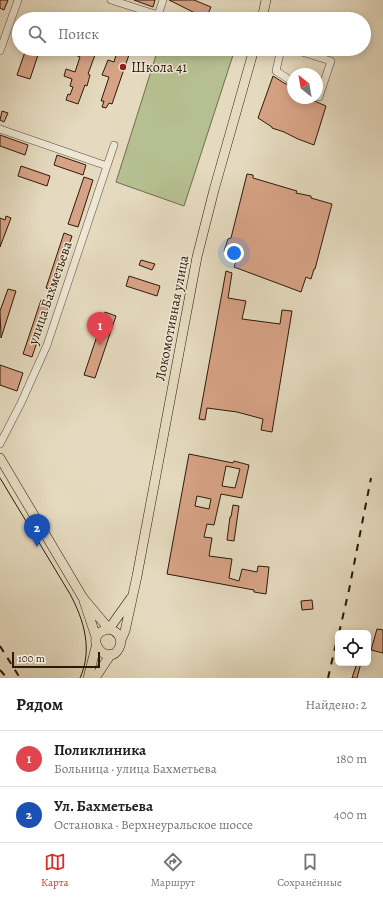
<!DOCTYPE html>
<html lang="ru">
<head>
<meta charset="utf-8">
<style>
	body { margin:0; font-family:Alegreya,serif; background:#f2f2f2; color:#202124 }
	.controls { position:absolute; right:12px; bottom:12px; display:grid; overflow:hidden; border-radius:6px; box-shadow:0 2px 10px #0003 }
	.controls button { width:36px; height:36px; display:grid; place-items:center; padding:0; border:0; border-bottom:1px solid #e0e0e0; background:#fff; color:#202124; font:20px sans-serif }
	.compass { position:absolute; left:287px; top:68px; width:36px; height:36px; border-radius:50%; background:#fff; box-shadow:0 2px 10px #0003; rotate:329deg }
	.scale { position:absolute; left:12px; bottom:10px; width:88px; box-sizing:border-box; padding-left:4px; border:2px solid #2c1a09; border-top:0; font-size:11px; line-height:14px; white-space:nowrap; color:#2c1a09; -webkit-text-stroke:3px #eee7d5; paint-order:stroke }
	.you { position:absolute; left:234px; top:253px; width:14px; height:14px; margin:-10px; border:3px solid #fff; border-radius:50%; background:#1a73e8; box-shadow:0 0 0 6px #1a73e833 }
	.badge { display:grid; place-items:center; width:26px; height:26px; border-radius:50%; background:#d93025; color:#fff; font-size:13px; font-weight:700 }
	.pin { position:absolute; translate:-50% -33px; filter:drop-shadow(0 1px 2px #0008) }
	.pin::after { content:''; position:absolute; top:21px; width:14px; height:12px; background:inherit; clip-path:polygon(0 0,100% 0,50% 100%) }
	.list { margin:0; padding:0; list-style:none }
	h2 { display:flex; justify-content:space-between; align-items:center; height:52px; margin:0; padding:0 16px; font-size:17px }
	h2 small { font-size:13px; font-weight:400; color:#757577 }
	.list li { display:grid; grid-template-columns:26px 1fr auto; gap:12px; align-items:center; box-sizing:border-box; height:56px; padding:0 16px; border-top:1px solid #e0e0e0 }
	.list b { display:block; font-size:15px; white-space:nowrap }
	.list p { margin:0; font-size:13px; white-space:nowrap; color:#757577 }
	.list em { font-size:13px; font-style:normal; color:#757577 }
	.icon { flex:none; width:22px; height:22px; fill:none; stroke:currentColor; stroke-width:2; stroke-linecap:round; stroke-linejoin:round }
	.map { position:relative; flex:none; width:383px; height:678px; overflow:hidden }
	.search { position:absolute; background:#fff; box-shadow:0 2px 10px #0003; left:12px; right:12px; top:12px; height:44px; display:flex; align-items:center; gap:10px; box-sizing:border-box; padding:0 14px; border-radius:22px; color:#757577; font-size:15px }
	.sheet { height:164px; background:#fff }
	nav { display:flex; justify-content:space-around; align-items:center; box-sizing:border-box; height:56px; border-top:1px solid #e0e0e0; background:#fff; font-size:11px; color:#757577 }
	nav a { display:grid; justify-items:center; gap:2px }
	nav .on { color:#d93025 }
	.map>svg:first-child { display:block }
</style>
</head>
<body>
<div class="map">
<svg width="383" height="678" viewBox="0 0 383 678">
	<rect width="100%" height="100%" fill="#e5dabf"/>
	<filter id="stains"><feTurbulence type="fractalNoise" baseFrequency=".005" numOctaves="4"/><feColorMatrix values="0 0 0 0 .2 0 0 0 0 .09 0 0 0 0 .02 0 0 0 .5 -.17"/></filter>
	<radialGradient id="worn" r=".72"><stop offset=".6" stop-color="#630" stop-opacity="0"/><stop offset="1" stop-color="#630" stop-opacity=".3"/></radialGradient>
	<path fill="#b6bf91" stroke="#716c4d" d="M158,49H235L184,206L116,182Z"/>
	<path fill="#d7a386" stroke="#2c1a09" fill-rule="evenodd" d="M0,0H8L4,10L0,8Z
		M134,0H155L153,7Z
		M169,0H194L211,7L207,16L204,15L203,17Z
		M276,14L290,17V19H275Z
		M26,49H40L30,79L17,75Z
		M75,49H80L95,55L88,74L90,75L87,86L85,85L78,104L66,100L68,94L70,95L73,87L70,86L72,79L64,76L66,69L75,72L80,57L73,54Z
		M118,49H131L112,104L109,103L106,108L102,107L104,101H101L109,77L102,75L108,60L114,62Z
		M273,76L284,83L293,87V98H313L312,100L326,106L314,145L298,139L284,132L272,128V127L258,118Z
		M2,111L8,113L4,122L0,120Z
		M0,135L28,145L25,155L0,146Z
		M57,155L86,165L83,175L54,165Z
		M21,166L50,176L47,186L18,176Z
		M247,174L253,175V178L297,191L296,193L311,196V198L332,204L315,269H314L311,279L306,277L301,292L234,267L238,256L224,251L228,239L231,238Z
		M84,177L93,180L78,227L68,224Z
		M6,216L11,218L0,247V218L5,220Z
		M64,233L72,236L54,290L46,288Z
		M141,260L155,264L152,270L139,265Z
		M226,271L232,273L228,298L246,301L242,319L280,324L282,310L292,311L272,432L261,430L263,419L237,412L207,408L205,420L199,419Z
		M129,276L160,286L157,296L126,286Z
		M8,289L16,291L1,338L0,311Z
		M41,300L50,303L32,357L23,354Z
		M105,312L116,316L95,378L84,375Z
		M0,365L23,373L17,391L0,385Z
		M189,454L233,463L234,461L249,465L242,498L221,494L214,525L207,524L204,537L212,538L209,556L232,559L229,578L239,581L242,569L257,572L258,566L269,567L266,594L254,592V590L167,574ZM226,466L240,469L235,488L222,486ZM197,496L211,499L209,509L195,506Z
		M233,505L239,506L234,541L227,540L230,517H231Z
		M312,600L313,609L302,610L301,601Z
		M377,629L383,630V653L371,650Z
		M357,663H361L357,678H352Z"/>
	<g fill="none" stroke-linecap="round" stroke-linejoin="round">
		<g stroke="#5a4a36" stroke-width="8">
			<path id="minor" d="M111,0L158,15L176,19
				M158,15L163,0
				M281,49L276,71L293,82
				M292,49L331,61L319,97L317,96
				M0,51L18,0
				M0,129L107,166
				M0,444L21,403L47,345L114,145"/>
		</g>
		<g stroke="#2c1a09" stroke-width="10">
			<path id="major" d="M262,19L266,0
				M0,458L83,598L109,629C117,631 124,638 119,648C108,670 79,634 109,629L131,598
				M84,601L96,637
				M121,640L125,631L137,576L197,257L214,190L254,49
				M88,678L96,647
				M95,678L111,654"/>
		</g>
		<use href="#minor" stroke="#eee7d5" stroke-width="7"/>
		<use href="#major" stroke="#e5dabf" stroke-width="9"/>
		<path stroke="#2c1a09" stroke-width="1" d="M0,478L70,594C84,620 93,650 80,678"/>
		<path stroke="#2c1a09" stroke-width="2" stroke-dasharray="7 7" stroke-linecap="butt" d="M339,633L349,590L371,478
			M0,646L20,678
			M0,670L7,678
			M328,678L338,635"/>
	</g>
	<circle fill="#8f2418" stroke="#eee7d5" stroke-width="1.5" cx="123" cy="67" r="4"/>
	<g text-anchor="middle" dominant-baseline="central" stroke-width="3" stroke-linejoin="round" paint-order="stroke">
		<g font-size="14" fill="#2c1a09" stroke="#eee7d5" text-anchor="start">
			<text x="131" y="67">Школа 41</text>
		</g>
		<g font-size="14" fill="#2c1a09" stroke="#eee7d5">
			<text transform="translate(50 293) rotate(-71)">улица Бахметьева</text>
			<text transform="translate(172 318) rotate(-79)">Локомотивная улица</text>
		</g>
	</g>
	<rect width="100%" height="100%" filter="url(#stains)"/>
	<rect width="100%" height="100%" fill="url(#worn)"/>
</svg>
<div class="controls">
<button><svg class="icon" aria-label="locate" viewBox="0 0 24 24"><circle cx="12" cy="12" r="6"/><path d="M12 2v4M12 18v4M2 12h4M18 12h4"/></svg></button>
</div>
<svg class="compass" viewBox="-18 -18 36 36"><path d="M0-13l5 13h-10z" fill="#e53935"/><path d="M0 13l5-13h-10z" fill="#757577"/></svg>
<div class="scale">100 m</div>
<div class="you"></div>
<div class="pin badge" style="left:100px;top:345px;background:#e0444e">1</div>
<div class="pin badge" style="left:37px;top:547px;background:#1a4fb4">2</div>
<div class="search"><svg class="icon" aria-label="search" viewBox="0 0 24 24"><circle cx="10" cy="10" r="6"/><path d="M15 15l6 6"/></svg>Поиск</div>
</div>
<section class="sheet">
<h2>Рядом<small>Найдено: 2</small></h2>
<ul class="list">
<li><span class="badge" style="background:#e0444e">1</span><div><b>Поликлиника</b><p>Больница · улица Бахметьева</p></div><em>180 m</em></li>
<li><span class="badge" style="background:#1a4fb4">2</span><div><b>Ул. Бахметьева</b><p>Остановка · Верхнеуральское шоссе</p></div><em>400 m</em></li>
</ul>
</section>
<nav>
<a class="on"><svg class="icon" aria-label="map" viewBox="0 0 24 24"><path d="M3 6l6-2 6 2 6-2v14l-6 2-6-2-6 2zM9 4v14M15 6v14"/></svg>Карта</a>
<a><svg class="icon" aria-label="directions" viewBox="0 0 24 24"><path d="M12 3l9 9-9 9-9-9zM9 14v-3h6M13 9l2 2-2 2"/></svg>Маршрут</a>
<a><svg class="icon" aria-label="saved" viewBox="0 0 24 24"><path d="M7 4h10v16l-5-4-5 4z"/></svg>Сохранённые</a>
</nav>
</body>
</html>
